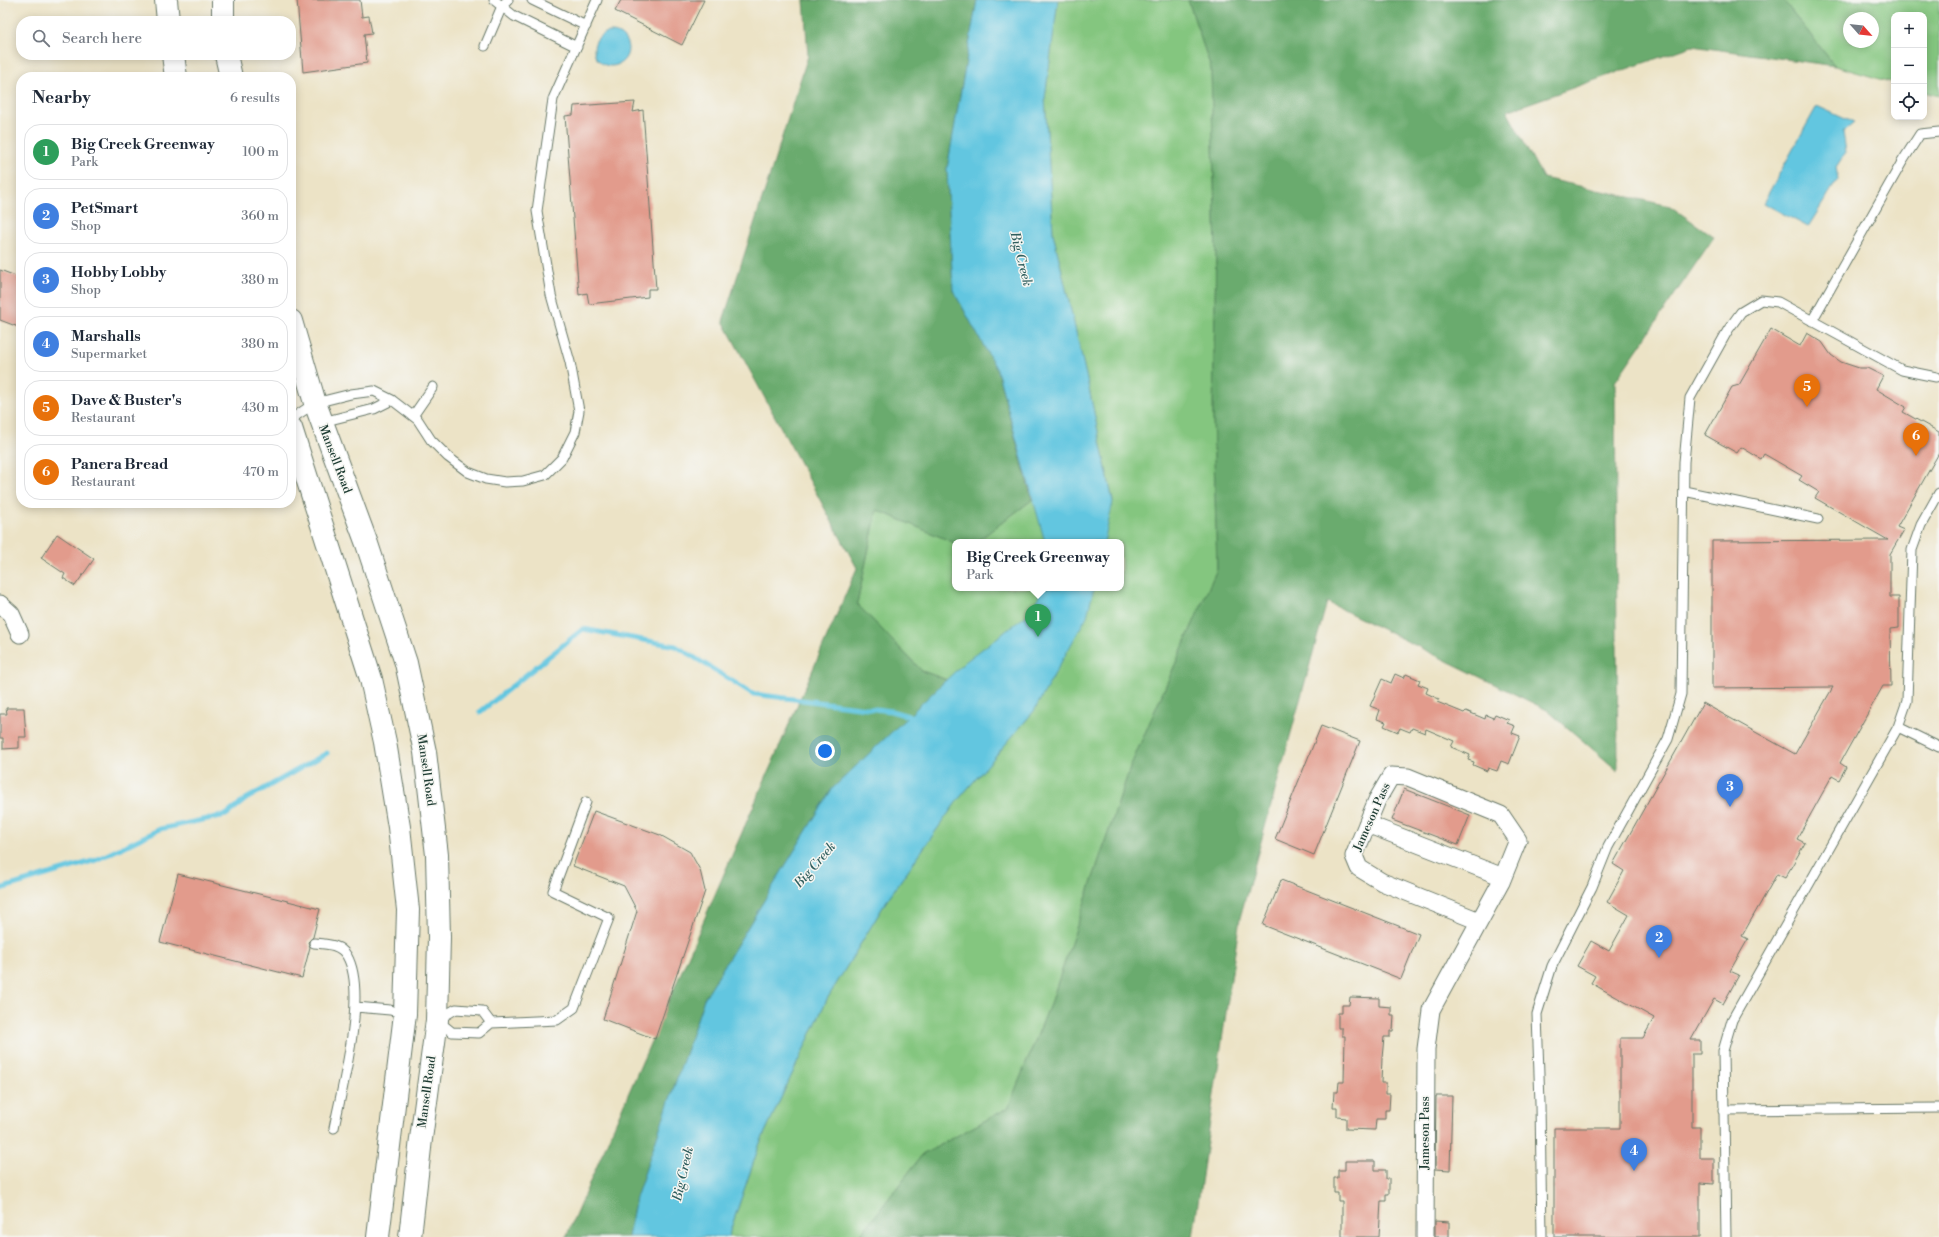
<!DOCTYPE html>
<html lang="en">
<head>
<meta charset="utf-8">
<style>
	body { margin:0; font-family:"Libre Bodoni",serif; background:#f2f2f3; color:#1f2937 }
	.controls { position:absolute; right:12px; top:12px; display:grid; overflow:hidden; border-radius:8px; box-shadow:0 2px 10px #0003 }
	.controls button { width:36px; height:36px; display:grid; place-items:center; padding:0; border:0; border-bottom:1px solid #e0e1e3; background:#fff; color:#1f2937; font:20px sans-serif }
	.compass { position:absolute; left:1843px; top:12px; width:36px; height:36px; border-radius:50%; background:#fff; box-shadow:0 2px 10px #0003; rotate:117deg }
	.you { position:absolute; left:825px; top:751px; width:14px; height:14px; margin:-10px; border:3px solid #fff; border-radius:50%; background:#1a73e8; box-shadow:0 0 0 6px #1a73e833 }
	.badge { display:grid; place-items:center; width:26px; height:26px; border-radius:50%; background:#d93025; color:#fff; font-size:13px; font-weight:700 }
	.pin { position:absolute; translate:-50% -33px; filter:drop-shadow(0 1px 2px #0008) }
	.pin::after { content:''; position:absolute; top:21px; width:14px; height:12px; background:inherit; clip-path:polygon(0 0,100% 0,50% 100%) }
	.popup { position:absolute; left:952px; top:539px; width:172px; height:52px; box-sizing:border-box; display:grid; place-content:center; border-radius:8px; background:#fff; filter:drop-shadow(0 1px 3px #0005); font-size:13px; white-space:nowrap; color:#747a83 }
	.popup b { font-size:15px; color:#1f2937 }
	.popup::after { content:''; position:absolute; left:50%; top:100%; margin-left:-8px; border:8px solid transparent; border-top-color:#fff }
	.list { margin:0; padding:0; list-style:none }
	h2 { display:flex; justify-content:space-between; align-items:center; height:52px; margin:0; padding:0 16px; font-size:17px }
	h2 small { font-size:13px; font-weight:400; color:#747a83 }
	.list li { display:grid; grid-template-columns:26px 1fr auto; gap:12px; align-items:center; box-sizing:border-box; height:56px; margin:0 8px 8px; padding:0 8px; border:1px solid #e0e1e3; border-radius:16px }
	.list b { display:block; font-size:15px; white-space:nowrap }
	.list p { margin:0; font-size:13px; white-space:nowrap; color:#747a83 }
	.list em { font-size:13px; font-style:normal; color:#747a83 }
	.icon { flex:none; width:22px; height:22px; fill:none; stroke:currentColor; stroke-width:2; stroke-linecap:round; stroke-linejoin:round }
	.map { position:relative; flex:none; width:1939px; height:1237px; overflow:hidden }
	.search { position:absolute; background:#fff; box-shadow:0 2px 10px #0003; left:16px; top:16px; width:280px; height:44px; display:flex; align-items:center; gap:10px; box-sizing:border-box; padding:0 14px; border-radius:16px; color:#747a83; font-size:15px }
	.panel { position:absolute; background:#fff; box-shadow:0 2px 10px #0003; left:16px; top:72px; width:280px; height:436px; border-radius:16px }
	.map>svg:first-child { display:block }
</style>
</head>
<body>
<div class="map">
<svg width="1939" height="1237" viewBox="0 0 1939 1237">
	<rect width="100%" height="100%" fill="#f6f6f2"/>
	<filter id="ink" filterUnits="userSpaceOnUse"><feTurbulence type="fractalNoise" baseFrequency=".025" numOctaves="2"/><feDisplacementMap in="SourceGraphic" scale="8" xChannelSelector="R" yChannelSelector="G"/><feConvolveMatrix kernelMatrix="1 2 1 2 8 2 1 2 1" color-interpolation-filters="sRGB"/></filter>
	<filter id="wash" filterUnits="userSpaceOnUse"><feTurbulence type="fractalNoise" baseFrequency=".012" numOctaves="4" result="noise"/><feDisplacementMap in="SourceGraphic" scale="16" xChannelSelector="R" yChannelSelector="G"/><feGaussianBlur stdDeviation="0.9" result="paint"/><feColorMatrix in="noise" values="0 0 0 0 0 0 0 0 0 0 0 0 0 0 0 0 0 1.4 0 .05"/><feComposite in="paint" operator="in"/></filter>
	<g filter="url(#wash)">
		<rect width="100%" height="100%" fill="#ece3c6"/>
		<path fill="#84c67f" stroke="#52825a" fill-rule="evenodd" d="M1058,0H1188L1211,68L1216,252L1213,414L1217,569L1131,765L1053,997L1008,1108L922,1155L859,1237H728L760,1143L827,999L889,897L957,801L1034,711L922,671L857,604L877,510L955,543V588H1121V542H976L1032,500L1113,501L1086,375L1053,233L1045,98Z
			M1783,0H1939V96L1924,92V15H1894V83L1835,66ZM1849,18H1873V42H1849Z"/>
		<path fill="#6bab6e" stroke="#457451" d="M804,0H977L947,169L953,290L997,370L1032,500L976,542L955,543L877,510L857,604L922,671L947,680L832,789L704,999L636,1198L628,1237H566L857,568L723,321L808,56Z
			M1188,0H1783L1835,66L1692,46L1507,111L1543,178L1670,206L1714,237L1615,382L1618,771L1547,710L1327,602L1240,918L1193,1237H859L922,1155L1008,1108L1053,997L1131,765L1217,569L1213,414L1216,252L1211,68Z"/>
		<path fill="#62c6e0" stroke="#40828a" d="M977,0H1058L1045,98L1053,233L1086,375L1113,502L1104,542H1045L997,370L953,290L947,169Z
			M594 49a17 17 0 1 1 34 0a17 17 0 1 1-34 0Z
			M1817,106L1854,123L1843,132L1846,152L1836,167L1838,179L1808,227L1763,203Z
			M1041,588H1094L1087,616L1034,711L957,801L889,897L827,999L760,1143L728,1237H628L636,1198L704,999L832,789L965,662L1035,609Z"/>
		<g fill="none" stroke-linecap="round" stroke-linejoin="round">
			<path stroke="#62c6e0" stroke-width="5" d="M480,712L583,629L676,646L753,694L891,711L915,718
				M0,889L96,860L160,829L226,815L246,799L327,753"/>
		</g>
		<g id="blocks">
			<path fill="#e29b8c" d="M297,0H360L362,17L369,16L372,33L364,34L367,63L303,72Z
				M621,0H704L682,45L615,11Z
				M635,102L633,112L643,110L656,289H648V297L589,304L587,293L579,295L565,116L573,115L574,106Z
				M0,270L21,278V328L0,320Z
				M1771,329L1800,346L1807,333L1822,342L1831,355L1841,362L1859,368H1867L1883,376L1876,389L1906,407L1903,412L1939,432V453L1897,527L1904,530L1890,554V597H1899V628L1890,629L1891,686H1883L1840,763L1846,767L1839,780L1832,776L1797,839L1805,843L1785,878L1777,874L1742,936L1748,939L1730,971L1739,975L1723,1004L1714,999L1691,1040H1700V1054H1692V1127H1700V1158H1714V1184L1700,1183V1237H1554V1128H1620V1038H1643L1654,1018L1591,983L1595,976L1577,966L1591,941L1609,951L1629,915L1607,902L1624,871L1613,864L1703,703L1795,754L1833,687L1712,688V541L1888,540L1815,498L1819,492L1799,480L1802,476L1764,454L1761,459L1741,447L1737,453L1705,435L1732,387L1739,385Z
				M57,534L94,559L75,586L63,578L65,574L41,558Z
				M1395,674L1404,678L1406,674L1420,680L1418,684L1428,688L1426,693L1439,699L1437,702L1464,713L1466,711L1485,719L1486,715L1493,718L1495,714L1509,720L1507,723L1515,726L1512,733L1520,736L1509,764L1501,761L1497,771L1488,768L1487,771L1473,765L1474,762L1468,760L1470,755L1451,747L1454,741L1426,729L1425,733L1412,728L1410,732L1400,728L1398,732L1384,726L1386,722L1377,719L1380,710L1370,706L1382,679L1391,683Z
				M6,708H24L26,737H19V748L3,749V738H0V714H7Z
				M1321,726L1360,741L1314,855L1275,839Z
				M1404,789L1470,815L1458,845L1392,820Z
				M594,811L660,835L690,852L700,870L705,891L655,1039L603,1019L637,911L624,886L573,866Z
				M178,874L320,909L313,937L308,942L310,947L302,978L160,942Z
				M1281,880L1419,934L1401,979L1263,925Z
				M1350,997L1379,998V1006L1391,1007V1015H1394L1393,1031H1390V1037H1384L1382,1058L1381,1083H1386V1094H1390L1389,1110H1385V1119H1376L1375,1130L1346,1129V1118L1337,1117V1107H1333L1334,1092H1338L1339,1082H1344L1345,1036H1342V1028H1338V1013H1342V1005H1349Z
				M1436,1096H1452L1450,1170L1435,1169Z
				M1345,1161H1375V1170H1386V1179H1389V1194H1386V1201H1381L1379,1237H1342V1201H1338V1193H1334V1178H1338V1170H1345Z
				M1435,1221L1449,1222V1237H1435Z"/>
		</g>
	</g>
	<g filter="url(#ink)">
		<use href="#blocks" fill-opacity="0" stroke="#677767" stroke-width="1"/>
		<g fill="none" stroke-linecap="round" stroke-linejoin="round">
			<g stroke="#677767" stroke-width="11">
				<path id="service" d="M494,0L514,16L577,47
					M532,0L586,26
					M485,46L502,6L508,0
					M1812,321L1902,162L1920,134L1939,132
					M413,416L433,387
					M291,419L315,403L351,394L374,391L392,400L418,420L431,440L448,457L468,472L486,479L505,482L523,481L545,475L562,458L575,432L579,411L570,362L551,295L537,211L553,99L597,0
					M322,422L374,409L392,400
					M1684,491L1818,519
					M1898,727L1939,747
					M314,943C326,944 340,944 347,956C368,993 342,1087 334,1128
					M356,1007L390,1010L405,1014
					M491,1023L482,1011L456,1009L437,1020L452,1032L479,1033L491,1023L557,1020L574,1008L609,918L553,891L586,802
					M1723,1110L1939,1108
					M1542,1237L1540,1104L1537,1014L1552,966L1592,887L1608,847L1668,739L1681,694L1684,462L1690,398L1728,330L1741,312L1761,300L1778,302L1902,370L1936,377
					M1726,1237L1723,1051L1732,1020L1898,727L1907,701L1912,550L1921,525L1939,493"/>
			</g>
			<g stroke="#677767" stroke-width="19">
				<path id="minor" d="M0,604L11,614L20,634
					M1367,824L1503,877
					M1425,1237L1426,1049L1431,1010L1501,882L1518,840L1501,815L1408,777L1391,776L1377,800L1354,856L1359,868L1382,882L1479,921"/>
			</g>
			<g stroke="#677767" stroke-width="24">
				<path id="secondary" d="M166,0L168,21
					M223,0V21
					M173,55L176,77
					M226,55L231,77
					M291,321L315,403L367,544L406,663L425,752L437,855L439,937L437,1020L421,1139L410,1237
					M291,428L371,679L385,742L399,827L408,910L405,1014L378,1237"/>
			</g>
			<use href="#service" stroke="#fff" stroke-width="9"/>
			<use href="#minor" stroke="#fff" stroke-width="17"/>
			<use href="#secondary" stroke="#fff" stroke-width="22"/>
		</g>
	</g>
	<g text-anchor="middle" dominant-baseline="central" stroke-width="3" stroke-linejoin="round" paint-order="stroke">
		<g font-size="12" fill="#1f3d34" stroke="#f6f6f2">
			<text transform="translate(335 459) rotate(69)">Mansell Road</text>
			<text transform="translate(426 770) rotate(82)">Mansell Road</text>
			<text transform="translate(1372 817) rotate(-66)">Jameson Pass</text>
			<text transform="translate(427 1092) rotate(-82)">Mansell Road</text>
			<text transform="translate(1425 1133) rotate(-90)">Jameson Pass</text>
		</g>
		<g font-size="13" font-style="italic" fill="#305f5f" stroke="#f6f6f2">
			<text transform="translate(1021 259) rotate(76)">Big Creek</text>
			<text transform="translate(815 865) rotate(-49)">Big Creek</text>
			<text transform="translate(683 1174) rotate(-77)">Big Creek</text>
		</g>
	</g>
</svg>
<div class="controls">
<button>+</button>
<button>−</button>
<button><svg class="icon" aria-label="locate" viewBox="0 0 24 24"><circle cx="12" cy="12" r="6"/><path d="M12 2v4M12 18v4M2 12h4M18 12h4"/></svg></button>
</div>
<svg class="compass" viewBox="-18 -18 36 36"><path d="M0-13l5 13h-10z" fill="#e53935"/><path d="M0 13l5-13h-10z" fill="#747a83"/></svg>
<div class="you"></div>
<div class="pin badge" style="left:1038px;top:637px;background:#2e9e5b">1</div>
<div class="popup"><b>Big Creek Greenway</b>Park</div>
<div class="pin badge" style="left:1659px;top:958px;background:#3f7fe0">2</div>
<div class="pin badge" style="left:1730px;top:807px;background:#3f7fe0">3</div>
<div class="pin badge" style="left:1634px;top:1171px;background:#3f7fe0">4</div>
<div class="pin badge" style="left:1807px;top:407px;background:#e8710a">5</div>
<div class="pin badge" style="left:1916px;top:456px;background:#e8710a">6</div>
<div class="search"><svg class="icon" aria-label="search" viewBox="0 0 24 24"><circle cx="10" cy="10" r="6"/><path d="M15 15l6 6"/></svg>Search here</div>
<section class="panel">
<h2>Nearby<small>6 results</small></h2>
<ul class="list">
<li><span class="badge" style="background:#2e9e5b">1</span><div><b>Big Creek Greenway</b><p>Park</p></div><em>100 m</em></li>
<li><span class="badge" style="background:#3f7fe0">2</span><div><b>PetSmart</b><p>Shop</p></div><em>360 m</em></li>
<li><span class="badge" style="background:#3f7fe0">3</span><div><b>Hobby Lobby</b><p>Shop</p></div><em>380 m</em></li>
<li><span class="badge" style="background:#3f7fe0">4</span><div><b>Marshalls</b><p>Supermarket</p></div><em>380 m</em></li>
<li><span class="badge" style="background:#e8710a">5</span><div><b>Dave &amp; Buster's</b><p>Restaurant</p></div><em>430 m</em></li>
<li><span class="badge" style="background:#e8710a">6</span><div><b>Panera Bread</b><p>Restaurant</p></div><em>470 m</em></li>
</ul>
</section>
</div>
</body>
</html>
